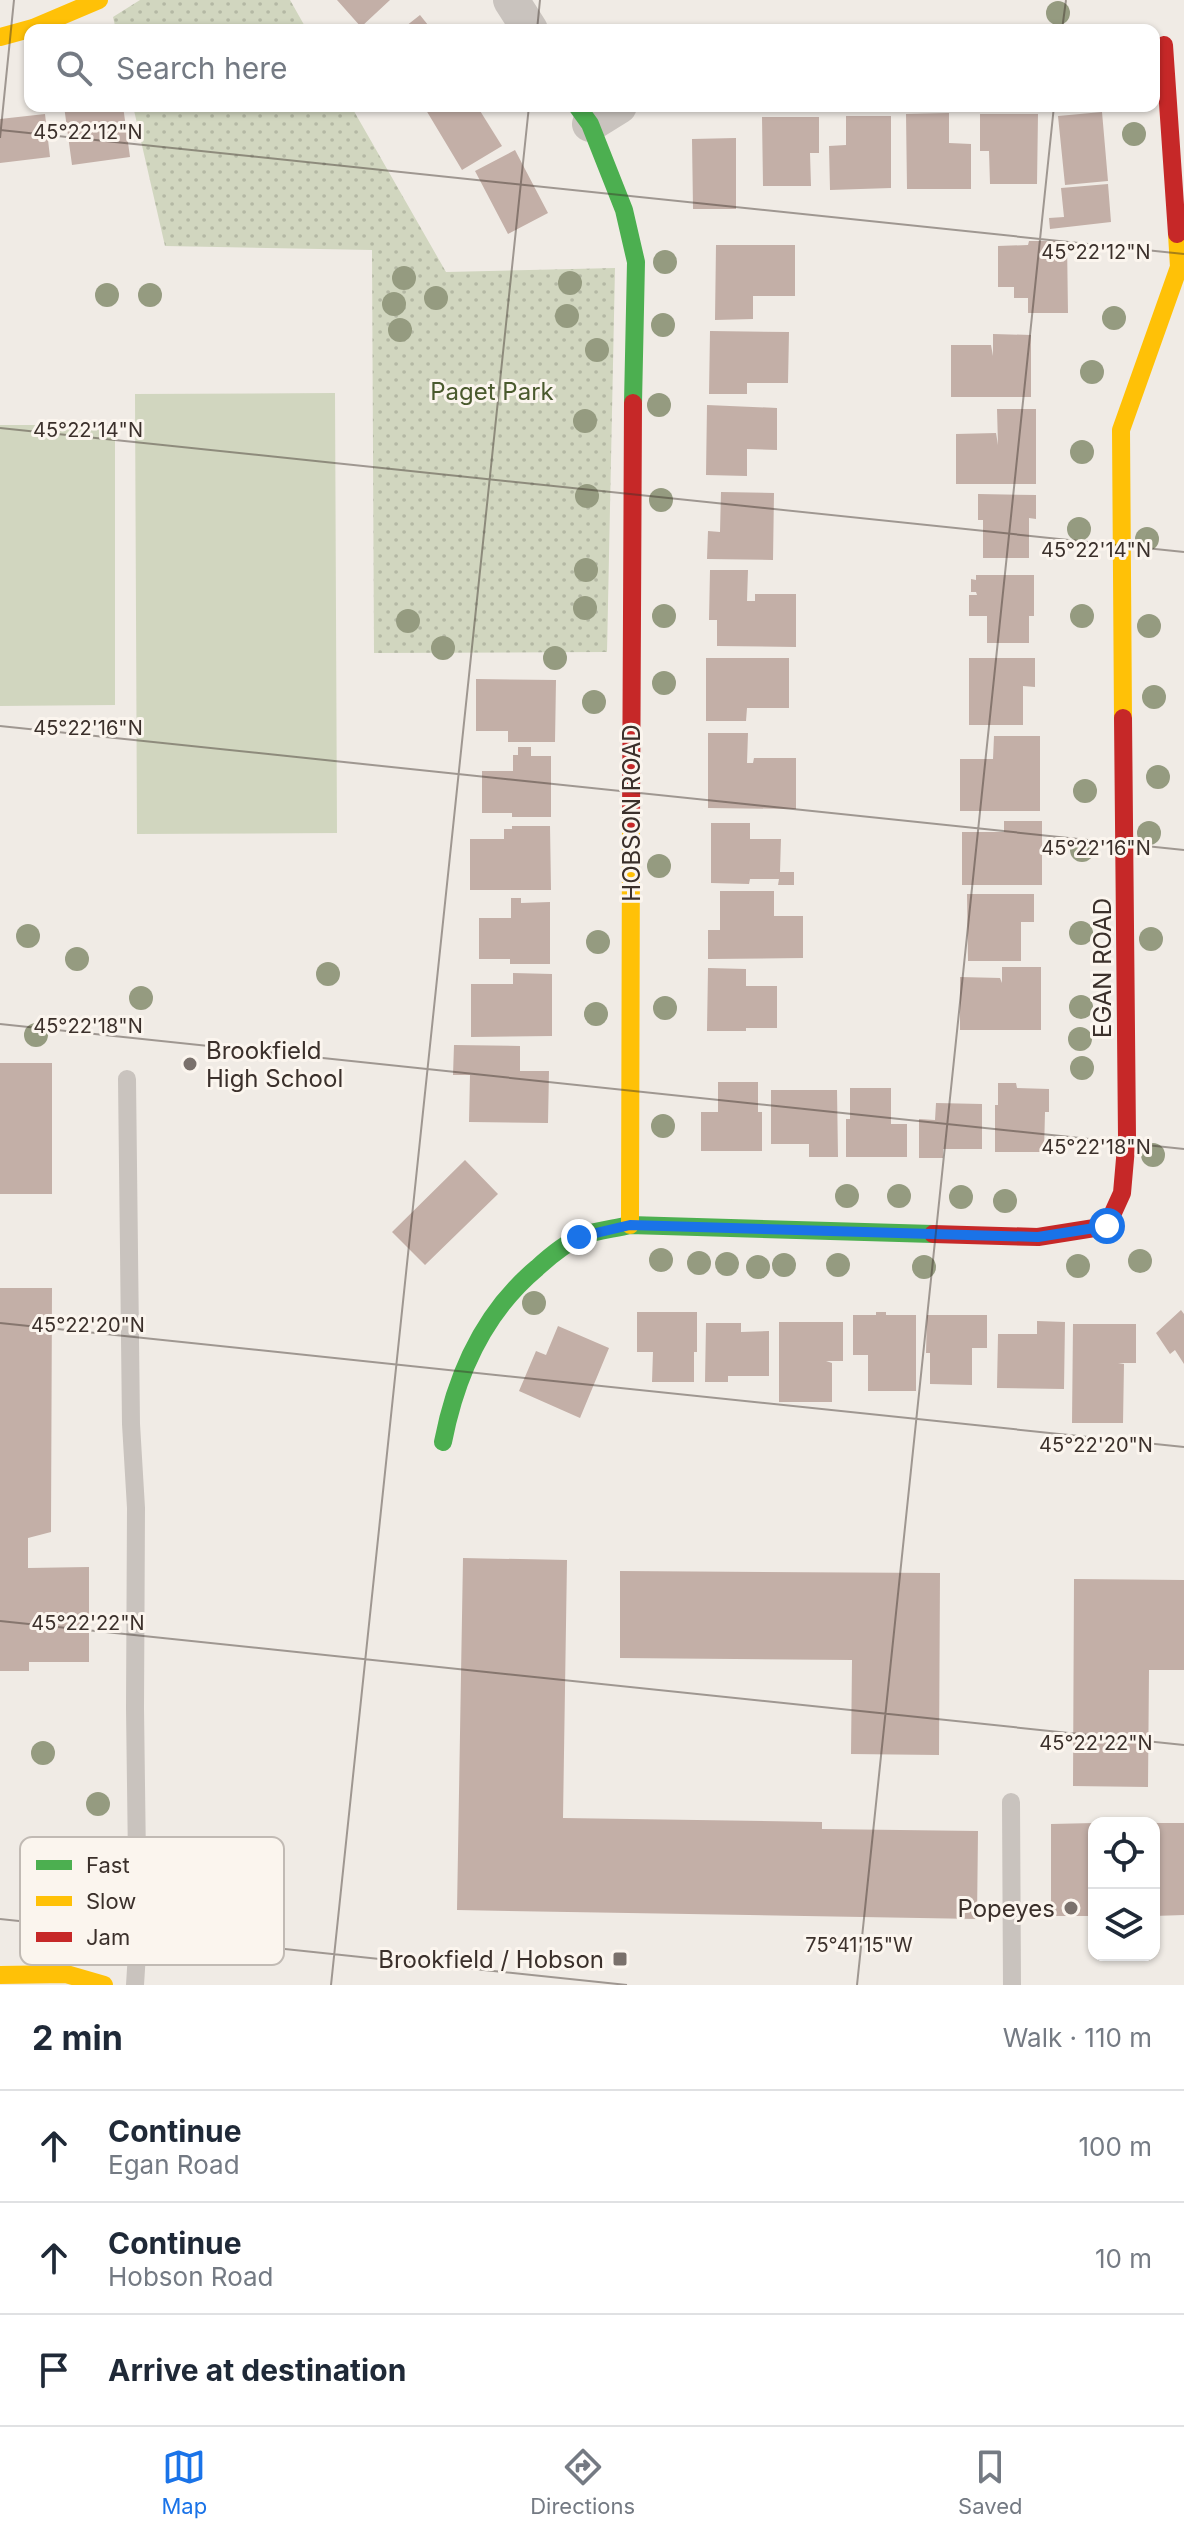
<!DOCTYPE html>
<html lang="en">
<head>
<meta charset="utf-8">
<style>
	body { margin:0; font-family:Inter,sans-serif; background:#f2f2f3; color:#1f2937 }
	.controls { position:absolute; right:24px; bottom:24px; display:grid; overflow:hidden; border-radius:16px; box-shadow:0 2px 6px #0004 }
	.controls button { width:72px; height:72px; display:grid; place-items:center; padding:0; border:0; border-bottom:2px solid #e0e1e3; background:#fff; color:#1f2937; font:40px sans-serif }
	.stop { position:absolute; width:24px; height:24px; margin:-18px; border:6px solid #1a73e8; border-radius:50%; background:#fff }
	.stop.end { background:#1a73e8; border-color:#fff; box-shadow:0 2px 8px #0008 }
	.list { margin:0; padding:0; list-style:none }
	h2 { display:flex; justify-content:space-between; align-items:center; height:104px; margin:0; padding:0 32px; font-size:34px }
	h2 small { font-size:26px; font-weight:400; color:#747a83 }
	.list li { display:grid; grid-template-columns:52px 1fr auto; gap:24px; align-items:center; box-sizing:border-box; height:112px; padding:0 32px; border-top:2px solid #e0e1e3 }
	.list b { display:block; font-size:30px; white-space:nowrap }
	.list p { margin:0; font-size:26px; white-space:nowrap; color:#747a83 }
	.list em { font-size:26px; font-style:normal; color:#747a83 }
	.icon { flex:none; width:44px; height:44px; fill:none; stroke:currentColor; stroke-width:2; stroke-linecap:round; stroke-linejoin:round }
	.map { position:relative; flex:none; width:1184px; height:1985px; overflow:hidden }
	.search { position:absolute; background:#fff; box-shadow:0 2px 6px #0004; left:24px; right:24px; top:24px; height:88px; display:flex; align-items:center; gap:20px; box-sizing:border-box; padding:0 28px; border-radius:16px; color:#747a83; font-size:30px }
	.sheet { height:440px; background:#fff }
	nav { display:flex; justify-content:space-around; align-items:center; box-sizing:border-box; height:112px; border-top:2px solid #e0e1e3; background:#fff; font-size:22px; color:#747a83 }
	nav a { display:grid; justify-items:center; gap:4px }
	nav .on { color:#1a73e8 }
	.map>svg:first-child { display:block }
</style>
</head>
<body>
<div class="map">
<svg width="1184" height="1985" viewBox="0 0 1184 1985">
	<defs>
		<pattern id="park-dots" width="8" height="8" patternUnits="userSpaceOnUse" patternTransform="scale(2)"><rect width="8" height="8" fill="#d1d6bf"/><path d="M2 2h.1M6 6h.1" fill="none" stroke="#b4b8a4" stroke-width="1.8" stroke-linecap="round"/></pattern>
	</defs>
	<rect width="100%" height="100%" fill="#f0ebe5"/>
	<path fill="#d1d6bf" d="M335,393L337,833L137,834L135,394Z
		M0,425H115V705L0,706Z"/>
	<path fill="url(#park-dots)" d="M140,0H290L307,30H116L113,17Z
		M133,106H351L446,272L615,268L607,652L374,653L372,250L165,246Z"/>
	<path fill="#c3afa7" d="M337,0H390L361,27Z
		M420,15L432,30H401Z
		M64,106H123L130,157L72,165Z
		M433,106H477L502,146L462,170L426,110Z
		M1102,112L1108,181L1065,185L1058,116Z
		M949,113V143L971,144V189H907L906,114Z
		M45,114L50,157L0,163V119Z
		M980,114H1038L1037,184H990L989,151H980Z
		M846,116H891V188L830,190L829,146L846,145Z
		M762,117H819V153H810L811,186H763Z
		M736,138V209H693L692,139Z
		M515,150L548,213L508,234L475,171Z
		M1108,184L1111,222L1050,229L1049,218L1064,217L1061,188Z
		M1029,241H1067L1068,313H1028V298H1014V287H998V246L1028,245Z
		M716,245H795V296H753V319L715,320Z
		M710,331L789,332L788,383H747V394H709Z
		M993,334L1031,335V397H951V345H991L993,356Z
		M707,405L777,408V450L747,449V476L706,475Z
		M997,409H1036V484H956V434L996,433L998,445Z
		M721,492L774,493L773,560L707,559L708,531L720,532Z
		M978,494L1036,495V519L1029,518V558H983V520H978Z
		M710,570H748L747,601H755V594H796V647L717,646V620H709Z
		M976,575H1034V616H1029V643H987V616H969V595H977L976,592H971V579L976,580Z
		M706,658H789V708H747L746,721H706Z
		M969,658H1035V687L1023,686V725H969Z
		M476,679L556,680L555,742H508V731H476Z
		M708,733H748L747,763H753L754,758H796V809L708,808Z
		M994,736H1040V811H960V759H993Z
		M518,747H531V756H551V817H512V813H482V771H513V755H518Z
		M1004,821H1042V885H962V832H1004Z
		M711,823H750V839H781L780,872H794V885H778L779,879H750L749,884L711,883Z
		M512,826H550L551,890H470V839H504V829H512Z
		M720,891H774V916H803V958L708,959V930H720Z
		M967,894H1034V922H1021V961H968Z
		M511,898H521V903L550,902V964H510V959H479V918H511Z
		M1002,967H1041V1030H960V977L1000,978L1002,983Z
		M708,968L746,969V986H777V1028H746V1031H707Z
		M513,973L552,974V1036L471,1037V984H513Z
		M454,1045L520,1046V1071H549L548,1123L469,1122L470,1075H453Z
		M0,1063H52V1194H0Z
		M718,1082H758V1112H762V1151H701V1112H718Z
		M998,1083H1016L1017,1088L1049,1089V1112H1045L1044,1152H995V1105H998Z
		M850,1088H891V1124H907V1157H846V1119H850Z
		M771,1090H837L838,1157H809V1144H771Z
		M936,1103L982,1104V1149H943V1158H919V1119L935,1120Z
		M465,1160L498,1194L425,1265L392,1232Z
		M0,1288H52L51,1532L28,1538V1568L89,1567V1662H29V1671H0Z
		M1181,1310L1184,1314V1364L1175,1350L1170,1354L1156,1333Z
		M637,1312H697V1352H694V1382H652L653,1352H637Z
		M876,1312H886V1315H916V1391H868V1355H853V1315H876Z
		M927,1315H987V1348H972V1385L930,1384V1353H926Z
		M1037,1321L1065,1322L1064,1389L997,1388L998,1334H1037Z
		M779,1322H843V1361H826L832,1363V1402H779Z
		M706,1323H741V1332L769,1331V1376H728V1382H705Z
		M1073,1324H1136V1363H1118L1124,1364L1123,1423H1072Z
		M558,1326L609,1348L580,1418L519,1391L536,1351L546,1355Z
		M463,1558L567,1560L563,1818L822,1822V1829L978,1831L977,1919L457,1910Z
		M620,1571L940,1573L939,1755L851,1754L852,1660L620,1658Z
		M1074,1579L1184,1580V1670H1149L1148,1787L1073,1786Z
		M1094,1823V1916H1051V1824Z
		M1154,1823H1184V1915L1154,1916Z"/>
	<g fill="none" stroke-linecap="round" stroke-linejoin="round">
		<path stroke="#c9c3be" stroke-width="18" d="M127,1079L131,1424L136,1508L135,1708L138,1937L135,1985
			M1011,1802L1012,1985"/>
		<path stroke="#c9c3be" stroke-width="36" d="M511,0L530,30
			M590,124L619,106"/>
		<path stroke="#4caf50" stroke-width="18" d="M577,106L590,124L624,210L636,262L633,403
			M443,1442C456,1375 483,1313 537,1268C550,1256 566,1243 582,1236C597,1230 614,1229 630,1225L933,1234"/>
		<path stroke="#ffc107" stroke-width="18" d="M0,37L33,28L99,0
			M1123,718L1121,430L1179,267L1177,234
			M630,1225L631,824
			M0,1975L66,1974L104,1985"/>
		<path stroke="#c62828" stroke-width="18" d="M1164,45L1177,234
			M631,824L633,403
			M933,1234L1038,1237L1107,1226L1122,1193L1127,1136L1123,718"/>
	</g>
	<g fill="#959b80">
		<circle cx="1058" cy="13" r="12"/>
		<circle cx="1134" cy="134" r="12"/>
		<circle cx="665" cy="262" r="12"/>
		<circle cx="404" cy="278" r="12"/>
		<circle cx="570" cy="283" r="12"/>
		<circle cx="107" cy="295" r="12"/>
		<circle cx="150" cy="295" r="12"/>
		<circle cx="436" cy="298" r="12"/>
		<circle cx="394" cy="304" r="12"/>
		<circle cx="567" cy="316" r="12"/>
		<circle cx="1114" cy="318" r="12"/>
		<circle cx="663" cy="325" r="12"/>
		<circle cx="400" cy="330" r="12"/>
		<circle cx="597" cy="350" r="12"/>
		<circle cx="1092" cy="372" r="12"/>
		<circle cx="659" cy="405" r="12"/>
		<circle cx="585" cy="421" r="12"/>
		<circle cx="1082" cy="452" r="12"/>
		<circle cx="587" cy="496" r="12"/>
		<circle cx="661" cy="500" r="12"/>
		<circle cx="1079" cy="529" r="12"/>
		<circle cx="1147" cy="539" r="12"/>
		<circle cx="586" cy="570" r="12"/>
		<circle cx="585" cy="608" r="12"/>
		<circle cx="664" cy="616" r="12"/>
		<circle cx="1082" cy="616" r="12"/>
		<circle cx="408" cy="621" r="12"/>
		<circle cx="1149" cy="626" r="12"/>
		<circle cx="443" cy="648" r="12"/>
		<circle cx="555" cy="658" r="12"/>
		<circle cx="664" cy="683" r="12"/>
		<circle cx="1154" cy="697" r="12"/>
		<circle cx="594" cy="702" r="12"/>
		<circle cx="1158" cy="777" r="12"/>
		<circle cx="1085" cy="791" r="12"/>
		<circle cx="1149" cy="833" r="12"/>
		<circle cx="1082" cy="850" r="12"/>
		<circle cx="659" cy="866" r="12"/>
		<circle cx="1081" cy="933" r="12"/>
		<circle cx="28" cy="936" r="12"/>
		<circle cx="1151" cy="939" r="12"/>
		<circle cx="598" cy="942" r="12"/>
		<circle cx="77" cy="959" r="12"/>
		<circle cx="328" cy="974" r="12"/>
		<circle cx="141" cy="998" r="12"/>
		<circle cx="1081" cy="1007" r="12"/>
		<circle cx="665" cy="1008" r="12"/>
		<circle cx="596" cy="1014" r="12"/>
		<circle cx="36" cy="1035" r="12"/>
		<circle cx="1080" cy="1039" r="12"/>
		<circle cx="1082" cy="1068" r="12"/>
		<circle cx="663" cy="1126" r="12"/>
		<circle cx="1153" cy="1155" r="12"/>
		<circle cx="847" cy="1196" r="12"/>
		<circle cx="899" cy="1196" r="12"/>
		<circle cx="961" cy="1197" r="12"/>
		<circle cx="1005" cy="1201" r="12"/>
		<circle cx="661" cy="1260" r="12"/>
		<circle cx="1140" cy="1261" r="12"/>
		<circle cx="699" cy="1263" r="12"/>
		<circle cx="727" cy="1264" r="12"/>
		<circle cx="784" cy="1265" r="12"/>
		<circle cx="838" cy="1265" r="12"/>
		<circle cx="1078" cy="1266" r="12"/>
		<circle cx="758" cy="1267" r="12"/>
		<circle cx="924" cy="1267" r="12"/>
		<circle cx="534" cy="1303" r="12"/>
		<circle cx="43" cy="1753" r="12"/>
		<circle cx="98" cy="1804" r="12"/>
	</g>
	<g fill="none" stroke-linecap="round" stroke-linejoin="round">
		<path stroke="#1a73e8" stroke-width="10" d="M579,1237L630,1225L1038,1237L1107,1226"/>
	</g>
	<path fill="none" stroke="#3b302b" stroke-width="2" stroke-opacity="0.45" d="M537,30L540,0M1062,30L1066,0M0,130L1184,254M0,138L14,0M0,428L1184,552M0,726L1184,850M0,1024L1184,1149M0,1323L1184,1447M0,1621L1184,1745M0,1919L627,1985M331,1985L529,106M857,1985L1054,106"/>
	<g fill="#7a716c" stroke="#fbf5ee" stroke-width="3">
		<circle cx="190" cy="1064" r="8"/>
		<circle cx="1071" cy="1908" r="8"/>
		<rect x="612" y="1951" width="16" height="16" rx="4"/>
	</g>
	<g text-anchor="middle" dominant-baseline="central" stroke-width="6" stroke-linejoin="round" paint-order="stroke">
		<g font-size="24" fill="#4a5a2e" stroke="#fbf5ee">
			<text x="492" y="391">Paget Park</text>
		</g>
		<g font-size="24" fill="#3b302b" stroke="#fbf5ee">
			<text transform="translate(631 813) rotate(-90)">HOBSON ROAD</text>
			<text transform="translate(1102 968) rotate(-90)">EGAN ROAD</text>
		</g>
		<g font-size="24" fill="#3b302b" stroke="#fbf5ee" text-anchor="end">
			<text x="206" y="1050" text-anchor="start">Brookfield<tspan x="206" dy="28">High School</tspan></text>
			<text x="1055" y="1908">Popeyes</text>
			<text x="604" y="1959">Brookfield / Hobson</text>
		</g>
	</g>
	<rect x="20" y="1837" width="264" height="128" rx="12" fill="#fbf5ee" stroke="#c1bab4" stroke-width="2"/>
	<rect x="36" y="1860" width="36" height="10" fill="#4caf50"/>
	<rect x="36" y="1896" width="36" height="10" fill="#ffc107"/>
	<rect x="36" y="1932" width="36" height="10" fill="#c62828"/>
	<g font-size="22" fill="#3b302b">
		<text x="86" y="1873">Fast</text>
		<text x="86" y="1909">Slow</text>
		<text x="86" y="1945">Jam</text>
	</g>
	<g font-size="20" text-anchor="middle" fill="#3b302b" stroke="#fbf5ee" stroke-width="6" stroke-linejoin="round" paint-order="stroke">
		<text x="88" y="139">45°22'12"N</text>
		<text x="1096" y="259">45°22'12"N</text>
		<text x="88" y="437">45°22'14"N</text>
		<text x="1096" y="557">45°22'14"N</text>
		<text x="88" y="735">45°22'16"N</text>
		<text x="1096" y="855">45°22'16"N</text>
		<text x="88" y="1033">45°22'18"N</text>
		<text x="1096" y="1154">45°22'18"N</text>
		<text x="88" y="1332">45°22'20"N</text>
		<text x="1096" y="1452">45°22'20"N</text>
		<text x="88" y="1630">45°22'22"N</text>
		<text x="1096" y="1750">45°22'22"N</text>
		<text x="859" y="1952">75°41'15"W</text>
	</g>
</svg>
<div class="controls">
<button><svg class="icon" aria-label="locate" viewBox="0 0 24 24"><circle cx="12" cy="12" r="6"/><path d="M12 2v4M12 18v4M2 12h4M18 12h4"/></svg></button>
<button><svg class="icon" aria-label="layers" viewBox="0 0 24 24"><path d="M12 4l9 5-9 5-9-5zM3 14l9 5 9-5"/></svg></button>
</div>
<div class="stop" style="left:1107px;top:1226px"></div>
<div class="stop end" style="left:579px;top:1237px"></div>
<div class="search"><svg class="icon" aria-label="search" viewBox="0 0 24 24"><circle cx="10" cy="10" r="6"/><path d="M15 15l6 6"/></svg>Search here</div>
</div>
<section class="sheet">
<h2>2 min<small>Walk · 110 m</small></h2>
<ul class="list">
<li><svg class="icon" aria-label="ahead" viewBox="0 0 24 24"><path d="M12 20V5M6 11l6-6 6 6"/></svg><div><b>Continue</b><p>Egan Road</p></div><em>100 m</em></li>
<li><svg class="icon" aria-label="ahead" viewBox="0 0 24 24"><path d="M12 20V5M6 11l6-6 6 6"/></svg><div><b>Continue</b><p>Hobson Road</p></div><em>10 m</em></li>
<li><svg class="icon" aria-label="arrive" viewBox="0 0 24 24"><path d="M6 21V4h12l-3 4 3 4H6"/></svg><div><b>Arrive at destination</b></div></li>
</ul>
</section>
<nav>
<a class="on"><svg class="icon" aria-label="map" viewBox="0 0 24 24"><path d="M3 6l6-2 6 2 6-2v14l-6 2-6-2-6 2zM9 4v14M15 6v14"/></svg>Map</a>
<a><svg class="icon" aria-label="directions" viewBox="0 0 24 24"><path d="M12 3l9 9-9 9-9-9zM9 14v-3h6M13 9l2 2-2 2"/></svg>Directions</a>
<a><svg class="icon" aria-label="saved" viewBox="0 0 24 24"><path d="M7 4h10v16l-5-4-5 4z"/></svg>Saved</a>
</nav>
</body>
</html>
